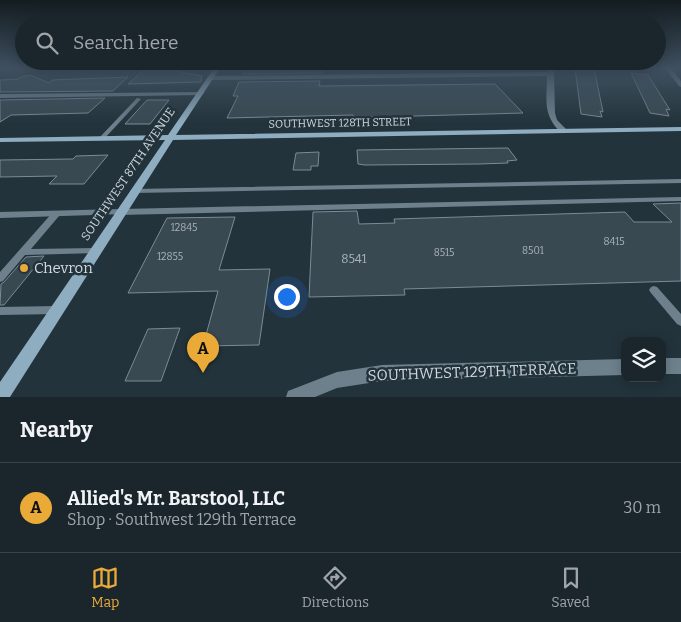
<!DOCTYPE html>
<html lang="en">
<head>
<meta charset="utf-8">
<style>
	body { margin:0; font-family:Bitter,serif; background:#232e34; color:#f1f3f6 }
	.controls { position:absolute; right:15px; bottom:15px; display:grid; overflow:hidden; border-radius:10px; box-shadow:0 2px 12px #0003 }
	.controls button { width:45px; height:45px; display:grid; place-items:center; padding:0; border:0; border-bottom:1px solid #384348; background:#1a262c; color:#f1f3f6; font:25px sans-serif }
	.you { position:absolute; left:286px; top:296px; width:18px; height:18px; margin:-12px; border:4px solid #fff; border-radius:50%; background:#1a73e8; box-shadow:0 0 0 8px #1a73e833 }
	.badge { display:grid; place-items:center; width:32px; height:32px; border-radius:50%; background:#eaaa38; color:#111; font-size:16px; font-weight:700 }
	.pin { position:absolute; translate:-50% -41px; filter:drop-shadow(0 1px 2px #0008) }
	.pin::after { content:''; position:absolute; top:26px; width:18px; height:15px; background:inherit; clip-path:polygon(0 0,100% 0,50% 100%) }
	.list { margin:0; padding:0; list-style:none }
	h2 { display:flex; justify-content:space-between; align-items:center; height:65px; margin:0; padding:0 20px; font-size:21px }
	h2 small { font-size:16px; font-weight:400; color:#9fa5a9 }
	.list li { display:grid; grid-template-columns:32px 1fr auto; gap:15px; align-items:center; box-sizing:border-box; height:90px; padding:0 20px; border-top:1px solid #384348 }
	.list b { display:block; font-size:19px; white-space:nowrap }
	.list p { margin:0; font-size:16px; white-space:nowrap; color:#9fa5a9 }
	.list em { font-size:16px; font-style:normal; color:#9fa5a9 }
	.icon { flex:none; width:28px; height:28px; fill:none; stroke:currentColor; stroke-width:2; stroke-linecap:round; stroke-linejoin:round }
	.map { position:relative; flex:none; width:681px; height:397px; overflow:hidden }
	.search { position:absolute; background:#1a262c; box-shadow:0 2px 12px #0003; left:15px; right:15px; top:15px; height:55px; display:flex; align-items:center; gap:12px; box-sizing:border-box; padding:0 18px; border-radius:28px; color:#9fa5a9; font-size:19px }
	.sheet { height:155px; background:#1a262c }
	nav { display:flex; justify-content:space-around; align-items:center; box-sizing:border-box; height:70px; border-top:1px solid #384348; background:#1a262c; font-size:14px; color:#9fa5a9 }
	nav a { display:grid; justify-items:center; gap:2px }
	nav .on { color:#eaaa38 }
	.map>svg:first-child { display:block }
</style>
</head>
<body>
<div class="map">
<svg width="681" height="397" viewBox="0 0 681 397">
	<rect width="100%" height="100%" fill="#23333b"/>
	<path fill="#394952" stroke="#7a8c96" d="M146,68H158L202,76L201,82L128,84Z
		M246,68H321V73L243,74Z
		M575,68H594L603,112L600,111L602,117L581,114Z
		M631,73L648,75L670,110L666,109L669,116L650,113Z
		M30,75L49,83L52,80L128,77L113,91L0,92V80L19,79L21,77Z
		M320,81L319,86L495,84L523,113L379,117H353V115L227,118L238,96H233L239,82Z
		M105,98L88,113L11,115L0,122V100Z
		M147,100H169L150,124H125Z
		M508,148L517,160L507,161L508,163L479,164L365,165L358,164L357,150Z
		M319,152L318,166H311V170H293L296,153Z
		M108,155L84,184H49L57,176L0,177V160L73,159L76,156Z
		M681,203V281L404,289L405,295L309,297L313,212L357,211L359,224L395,223L394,219L625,212L634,222H672L653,204Z
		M235,217L219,270L270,269L259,345L203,346L218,291L128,293L167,218Z
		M44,256L4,305H0L1,284L4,282L26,257Z
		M180,328L161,381H125L148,329Z"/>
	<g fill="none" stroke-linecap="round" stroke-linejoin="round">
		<path fill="#6d808c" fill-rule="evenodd" d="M137,98L141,99L104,139H100V137Z
			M681,179V183L134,193L130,191L134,189Z
			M681,197V201L121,215L117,212L121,209Z
			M56,211L60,214L59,216L31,249L95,248L98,249L99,251L98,253L25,255L3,281L0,282V272L53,212Z
			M654,286L657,287L681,314V326L677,324L651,293L649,290L651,287Z
			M56,306L60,307L61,310L60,313L56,314L0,315V307Z"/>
		<path fill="#6d808c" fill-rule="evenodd" d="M0,68H4L0,71Z
			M547,68H553L554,74L555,113L557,120L567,130L566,132H560C542,113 547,100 547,76L211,80L208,78L211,76L547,72Z
			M665,68H671L681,81V87L679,86Z
			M203,92L204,93L201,95L0,98V94Z
			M121,209L126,212L125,214L0,218V212Z
			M662,358H681V374H662Z
			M625,359V375L382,381L337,388L315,397H286L288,391L337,372L382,365Z"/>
		<path fill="#8eadc0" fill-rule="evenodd" d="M214,68H220L176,135L681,127V131L173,140L10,397H0V382L165,140L0,142V138L168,135Z"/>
	</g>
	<linearGradient id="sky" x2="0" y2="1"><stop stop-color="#131c20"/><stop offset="0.55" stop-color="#3f5060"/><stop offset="1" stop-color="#3f5060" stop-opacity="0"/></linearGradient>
	<rect width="681" height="124" fill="url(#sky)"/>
	<circle fill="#eaaa38" stroke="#23333b" stroke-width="2" cx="24" cy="268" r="5"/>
	<g text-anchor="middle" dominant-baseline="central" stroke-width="5" stroke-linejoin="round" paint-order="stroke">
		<g font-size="10" fill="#aab4bb">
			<text x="184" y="228">12845</text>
			<text x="614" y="242">8415</text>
			<text x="533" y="251">8501</text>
			<text x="444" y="253">8515</text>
			<text x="170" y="257">12855</text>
		</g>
		<g font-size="11" fill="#cfd8de" stroke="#23333b">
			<text transform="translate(340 123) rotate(-1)">SOUTHWEST 128TH STREET</text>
		</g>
		<g font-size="12" fill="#cfd8de" stroke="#23333b">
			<text transform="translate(128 174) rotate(-56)">SOUTHWEST 87TH AVENUE</text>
		</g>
		<g font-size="12" fill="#aab4bb">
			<text x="354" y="259">8541</text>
		</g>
		<g font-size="15" fill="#cfd8de" stroke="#23333b" text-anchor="start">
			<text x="34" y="268">Chevron</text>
		</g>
		<g font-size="15" fill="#cfd8de" stroke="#23333b">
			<text transform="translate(472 372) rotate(-2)">SOUTHWEST 129TH TERRACE</text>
		</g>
	</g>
</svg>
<div class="controls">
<button><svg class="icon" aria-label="layers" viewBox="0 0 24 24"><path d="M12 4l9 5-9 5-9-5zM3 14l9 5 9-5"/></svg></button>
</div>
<div class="you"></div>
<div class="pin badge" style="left:203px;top:373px">A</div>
<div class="search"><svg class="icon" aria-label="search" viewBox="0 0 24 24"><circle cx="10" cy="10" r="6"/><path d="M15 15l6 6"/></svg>Search here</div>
</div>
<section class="sheet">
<h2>Nearby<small></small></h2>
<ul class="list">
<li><span class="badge">A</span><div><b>Allied's Mr. Barstool, LLC</b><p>Shop · Southwest 129th Terrace</p></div><em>30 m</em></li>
</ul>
</section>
<nav>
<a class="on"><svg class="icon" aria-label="map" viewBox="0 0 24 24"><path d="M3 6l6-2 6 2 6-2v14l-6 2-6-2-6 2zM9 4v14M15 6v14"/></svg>Map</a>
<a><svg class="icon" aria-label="directions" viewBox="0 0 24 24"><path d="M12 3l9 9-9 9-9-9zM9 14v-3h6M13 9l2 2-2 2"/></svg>Directions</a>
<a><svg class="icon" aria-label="saved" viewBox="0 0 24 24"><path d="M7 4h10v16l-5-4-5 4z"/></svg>Saved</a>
</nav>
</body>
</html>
